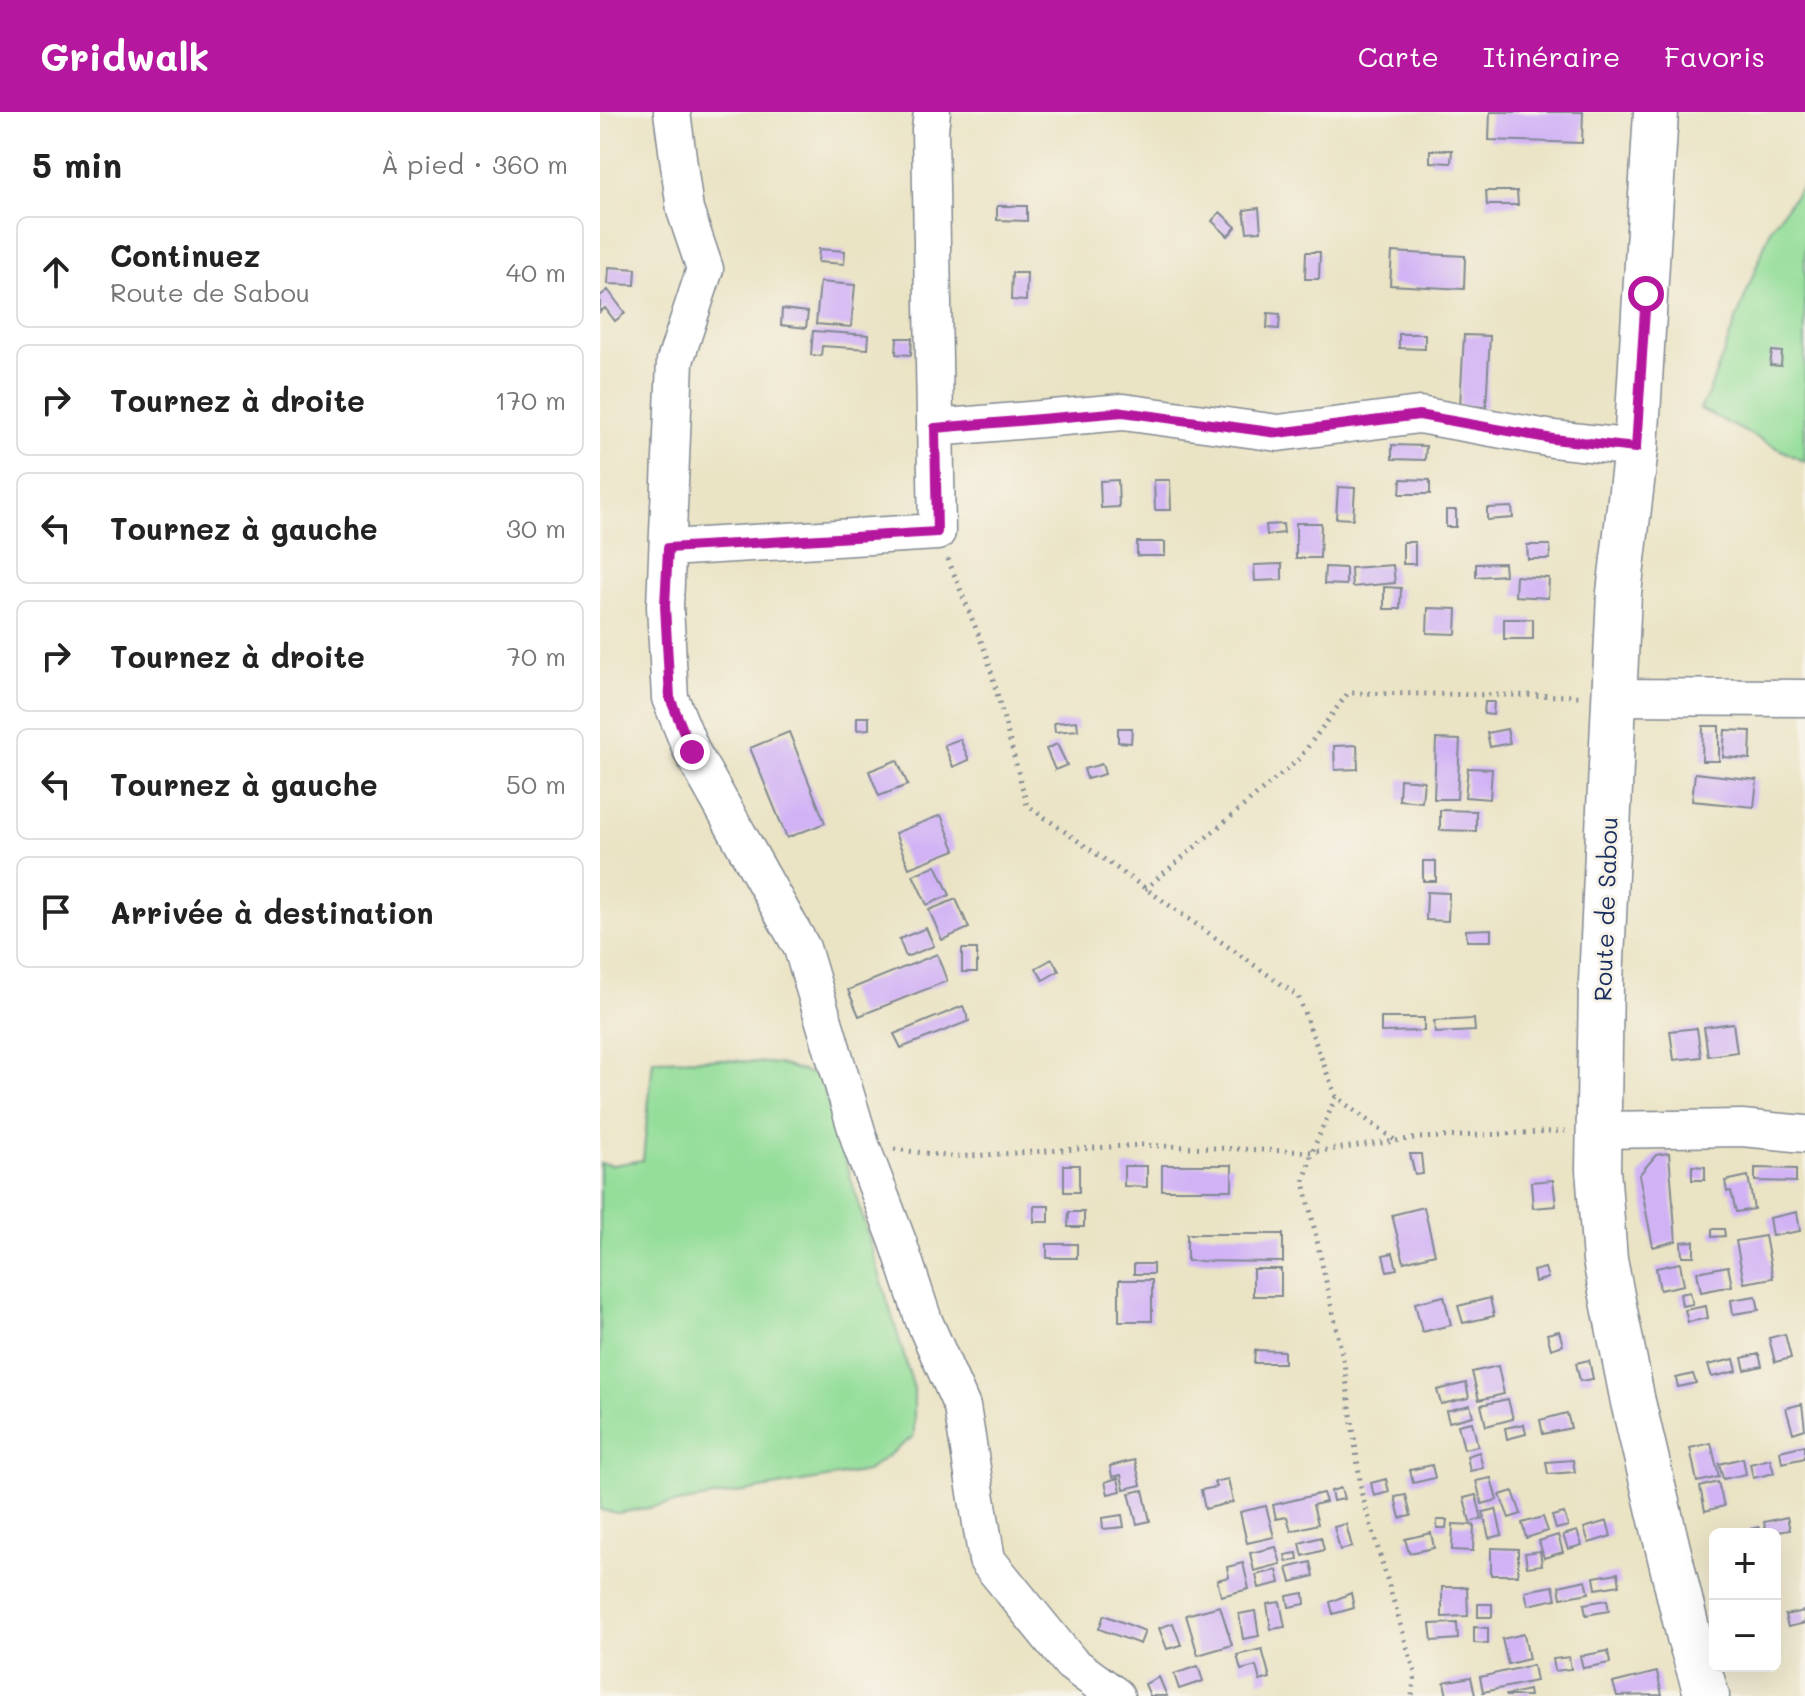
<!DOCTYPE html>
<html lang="fr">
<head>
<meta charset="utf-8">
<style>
	body { margin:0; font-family:Mali,sans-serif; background:#f2f2f2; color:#222 }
	.controls { position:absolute; right:24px; bottom:24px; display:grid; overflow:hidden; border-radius:12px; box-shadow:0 8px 32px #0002 }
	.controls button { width:72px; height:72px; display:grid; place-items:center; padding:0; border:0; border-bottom:2px solid #e0e0e0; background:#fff; color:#222; font:40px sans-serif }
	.stop { position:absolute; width:24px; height:24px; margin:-18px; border:6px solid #b5179e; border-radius:50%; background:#fff }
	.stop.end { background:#b5179e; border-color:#fff; box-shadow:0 2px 8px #0008 }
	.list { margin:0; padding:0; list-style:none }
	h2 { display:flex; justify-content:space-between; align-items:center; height:104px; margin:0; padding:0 32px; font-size:34px }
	h2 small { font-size:26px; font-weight:400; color:#767676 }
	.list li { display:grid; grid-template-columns:52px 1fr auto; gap:24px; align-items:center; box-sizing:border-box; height:112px; margin:0 16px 16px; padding:0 16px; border:2px solid #e0e0e0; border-radius:12px }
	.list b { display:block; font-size:30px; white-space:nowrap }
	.list p { margin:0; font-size:26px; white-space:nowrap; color:#767676 }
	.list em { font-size:26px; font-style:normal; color:#767676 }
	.icon { flex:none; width:44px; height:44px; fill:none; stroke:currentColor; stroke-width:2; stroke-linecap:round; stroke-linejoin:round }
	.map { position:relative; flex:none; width:1205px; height:1584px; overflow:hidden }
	header { display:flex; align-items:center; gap:48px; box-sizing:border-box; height:112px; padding:0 40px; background:#b5179e; color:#fff }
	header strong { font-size:38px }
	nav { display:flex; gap:44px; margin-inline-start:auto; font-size:28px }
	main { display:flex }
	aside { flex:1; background:#fff }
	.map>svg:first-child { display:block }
</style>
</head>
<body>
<header>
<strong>Gridwalk</strong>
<nav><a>Carte</a><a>Itinéraire</a><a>Favoris</a></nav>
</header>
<main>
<aside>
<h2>5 min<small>À pied · 360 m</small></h2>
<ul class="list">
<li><svg class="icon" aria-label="ahead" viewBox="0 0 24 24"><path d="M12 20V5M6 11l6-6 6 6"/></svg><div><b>Continuez</b><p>Route de Sabou</p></div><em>40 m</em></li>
<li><svg class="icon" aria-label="right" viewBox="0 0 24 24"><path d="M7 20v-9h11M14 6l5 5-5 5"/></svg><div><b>Tournez à droite</b></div><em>170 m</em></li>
<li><svg class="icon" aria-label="left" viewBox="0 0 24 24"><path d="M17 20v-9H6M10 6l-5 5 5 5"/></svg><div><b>Tournez à gauche</b></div><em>30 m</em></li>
<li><svg class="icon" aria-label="right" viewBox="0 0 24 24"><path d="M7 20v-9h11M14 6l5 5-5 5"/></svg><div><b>Tournez à droite</b></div><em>70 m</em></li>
<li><svg class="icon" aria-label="left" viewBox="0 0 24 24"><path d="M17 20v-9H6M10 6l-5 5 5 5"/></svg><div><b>Tournez à gauche</b></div><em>50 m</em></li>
<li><svg class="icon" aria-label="arrive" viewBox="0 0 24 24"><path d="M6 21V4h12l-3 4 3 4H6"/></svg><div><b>Arrivée à destination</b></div></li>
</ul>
</aside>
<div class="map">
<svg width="1205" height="1584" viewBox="0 0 1205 1584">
	<rect width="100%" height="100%" fill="#f7f3e8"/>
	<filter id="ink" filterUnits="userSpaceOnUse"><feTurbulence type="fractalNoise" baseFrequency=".0125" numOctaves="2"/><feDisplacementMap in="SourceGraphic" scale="16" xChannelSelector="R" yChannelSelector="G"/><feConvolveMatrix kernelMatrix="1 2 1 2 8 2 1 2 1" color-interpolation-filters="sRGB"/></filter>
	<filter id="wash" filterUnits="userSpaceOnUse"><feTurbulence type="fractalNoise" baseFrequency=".006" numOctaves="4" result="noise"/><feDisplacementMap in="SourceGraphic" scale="32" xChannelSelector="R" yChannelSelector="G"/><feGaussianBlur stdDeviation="1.8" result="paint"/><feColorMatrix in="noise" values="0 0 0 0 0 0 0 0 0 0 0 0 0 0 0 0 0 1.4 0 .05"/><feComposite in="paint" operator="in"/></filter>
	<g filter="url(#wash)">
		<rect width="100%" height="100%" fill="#eae3c4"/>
		<path fill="#94de9a" stroke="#58867c" stroke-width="2" d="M1205,70V350L1100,297L1108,282L1171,116Z
			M112,947L178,952L220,964L314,1277V1324L267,1359L18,1401L0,1398V1051L13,1053L43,1048L53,948Z"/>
		<g id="blocks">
			<path fill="#d1b3f5" d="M890,0H983L982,31L889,28Z
				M830,38H852L851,51L830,50Z
				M886,79H917L918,93H887Z
				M397,94H427V109L397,108Z
				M659,96L661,119L647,120L644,98Z
				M620,100L636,115L628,124L612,109Z
				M219,137L245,139L244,152L218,150Z
				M706,140H720L719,167H705Z
				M792,140L865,144L864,177L790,173Z
				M9,155L36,157L35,173L8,172Z
				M412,161H427L426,189L411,188Z
				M220,170L255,173L251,215L216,212Z
				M8,178L25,201L15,209L5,196L0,200V184Z
				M182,197L208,200L206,216L181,213Z
				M668,201L680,202L679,217L667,216Z
				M213,219L269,223L268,237L222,234L221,244L211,243Z
				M799,222H825V237L799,236Z
				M864,223L890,224L886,295L860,294Z
				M297,226H312L311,243L296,242Z
				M1172,239L1182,240L1181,254L1170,253Z
				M792,333L826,334L825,348L792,347Z
				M801,367L830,368V382H800Z
				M518,368L519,395L501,396L500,369Z
				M554,368H570L571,398H555Z
				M738,375L755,376L753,407L736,406Z
				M912,395L913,406L887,408V396Z
				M846,398H856V415H846Z
				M696,411H721L720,446H696Z
				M683,412L684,421L667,423L666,413Z
				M537,430H565V444H537Z
				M803,430H815V452H803Z
				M927,433H950V447H928Z
				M904,451L905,463L876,465V452Z
				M682,452V468L655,469L654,453Z
				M793,453L795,471L752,475L751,456Z
				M725,455L746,456V473L724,472Z
				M916,464L949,466L948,486L915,484Z
				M784,475L801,476L800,497H784Z
				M828,496L857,497L856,522L827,521Z
				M904,507H933V527H904Z
				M885,590H894L893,603L884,602Z
				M257,605H269V617L257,618Z
				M477,609L478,618L455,620L454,611Z
				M1103,614H1119V649H1102Z
				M518,616H532L531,631L518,630Z
				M907,617L910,631L890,635L887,621Z
				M1125,618L1151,619L1150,647L1123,645Z
				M189,620L225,711L187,726L150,636Z
				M360,627L369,648L353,655L344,633Z
				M836,627L860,628L857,687H834Z
				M457,632L467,653L455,658L446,637Z
				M757,633L758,657L735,658L734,634Z
				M297,648L308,673L279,684L269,659Z
				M502,652L505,662L487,667L484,657Z
				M868,656L892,657L890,687L865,685Z
				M1095,661L1157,668L1154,695L1092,689Z
				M800,667L824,669L822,690L799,688Z
				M840,698L876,699V719L840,718Z
				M341,703L355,738L309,756L295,721Z
				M823,749H836V769H823Z
				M336,753L350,783L327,793L313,763Z
				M827,780L849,781L848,809L826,808Z
				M356,787L369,816L342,828L329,798Z
				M326,816L334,834L306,845L299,827Z
				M891,817V829H867L866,818Z
				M362,837H377V860H362Z
				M337,842L347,869L259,904L248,878Z
				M452,847L459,859L443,868L436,856Z
				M363,894L369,909L301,936L294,922Z
				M781,906H824V919L781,920Z
				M874,907L875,919L835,921L834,909Z
				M1133,911L1137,940L1108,944L1104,915Z
				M1097,916L1101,945L1074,948L1070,919Z
				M1069,1041L1076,1129L1053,1135L1039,1063L1056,1043Z
				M810,1042H821L823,1062L815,1063Z
				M464,1053H479V1080H464Z
				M562,1053H632V1078H562Z
				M524,1054H547V1075L524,1074Z
				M1092,1054L1105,1055V1068H1092Z
				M1155,1056L1196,1057V1070L1155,1069Z
				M1148,1064L1154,1097L1136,1100L1131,1079L1127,1080L1125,1069Z
				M953,1068L956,1094L933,1096L931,1070Z
				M434,1094H449V1110H434Z
				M824,1095L835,1142L804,1150L792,1103Z
				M469,1100H484V1115H468Z
				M1197,1100L1200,1119L1172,1124L1169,1106Z
				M1112,1117H1124L1125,1124L1112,1125Z
				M587,1122H683V1150L587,1149Z
				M1165,1124L1173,1166L1144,1171L1136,1129Z
				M1094,1129V1144H1082L1081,1130Z
				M447,1132H477V1146H447Z
				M793,1141L797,1157L787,1159L783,1143Z
				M1080,1151L1084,1173L1060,1178L1056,1156Z
				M534,1152H553V1162H534Z
				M1128,1154L1132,1174L1101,1180L1097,1160Z
				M945,1156L948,1166L935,1170L933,1159Z
				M653,1157H681V1184H653Z
				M519,1168H552V1209H519Z
				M1090,1180L1093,1192L1082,1194L1080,1182Z
				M844,1184L851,1213L822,1220L815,1191Z
				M1156,1184L1159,1198L1133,1202L1131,1188Z
				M890,1186L894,1204L863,1211L858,1194Z
				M1106,1194L1108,1206L1088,1210L1085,1198Z
				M959,1219L963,1233L951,1237L947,1222Z
				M1185,1222L1191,1246L1175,1250L1169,1226Z
				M655,1238L684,1239V1251H654Z
				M1159,1242L1162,1254L1145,1258L1142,1246Z
				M1134,1247L1137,1259L1112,1265L1108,1253Z
				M989,1248L993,1267L980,1269L976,1251Z
				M898,1254L904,1282L879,1288L872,1260Z
				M1093,1262L1096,1271L1078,1275L1076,1266Z
				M866,1271L869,1286L841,1292L837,1278Z
				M908,1287L913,1307L886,1314L881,1293Z
				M1202,1292L1205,1317L1193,1321L1186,1296Z
				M870,1293L873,1304L849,1310L846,1299Z
				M967,1301L971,1316L943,1322L940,1308Z
				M872,1310L878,1334L864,1337L858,1313Z
				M924,1312L926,1322L907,1327L905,1316Z
				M1111,1331L1119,1365L1097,1370L1090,1336Z
				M1205,1333V1346L1182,1351L1180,1339Z
				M879,1340L883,1356L870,1359L867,1344Z
				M1143,1346L1146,1362L1123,1367L1119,1352Z
				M1170,1347L1174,1361L1153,1366L1150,1352Z
				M535,1348L541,1373L524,1377L521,1363L512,1365L510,1354Z
				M973,1348L975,1360L948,1362L946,1350Z
				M832,1353L835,1366L813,1371L810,1358Z
				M518,1366L521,1379L508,1382L505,1370Z
				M891,1366L897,1388L882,1392L876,1369Z
				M628,1367L633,1390L605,1397L601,1378L616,1375L614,1370Z
				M786,1367L789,1380L774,1384L771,1371Z
				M1118,1370L1124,1394L1105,1399L1100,1375Z
				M741,1376L744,1387L733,1389L731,1379Z
				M543,1378L550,1409L537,1412L529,1381Z
				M913,1379L921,1402L909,1406L900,1383Z
				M723,1381L726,1390L713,1393L718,1412L691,1419L687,1405L676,1407L673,1393Z
				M806,1383L811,1404L800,1406L795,1385Z
				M876,1383L882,1407L870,1410L864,1386Z
				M666,1394L674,1425L647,1431L640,1400Z
				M896,1397L902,1423L889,1426L883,1400Z
				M964,1401L968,1414L956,1417L952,1404Z
				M522,1403L524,1415L503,1417L502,1406Z
				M943,1405L948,1419L926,1426L922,1411Z
				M1187,1405L1190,1418L1166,1422L1164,1410Z
				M837,1408H847L846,1416H837Z
				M1007,1409L1011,1424L989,1431L984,1416Z
				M746,1412L752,1435L740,1438L734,1415Z
				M853,1412L874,1413L873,1439L852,1438Z
				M1159,1415L1161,1422H1151L1150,1417Z
				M977,1419L982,1433L968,1437L963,1423Z
				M831,1421L834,1436L809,1441L805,1427Z
				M958,1423L963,1440L944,1446L939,1429Z
				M721,1425L724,1438L703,1444L700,1431Z
				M676,1435L681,1452L654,1459L650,1441Z
				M891,1436L918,1437V1463H891Z
				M940,1439L942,1453L927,1455L925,1441Z
				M697,1441L698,1447L687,1450L685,1443Z
				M711,1450L714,1464L691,1470L687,1456Z
				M643,1451L649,1477L621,1484L617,1468L629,1465L627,1455Z
				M677,1458L680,1471L659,1476L656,1463Z
				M1018,1461L1020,1473L996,1477L994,1465Z
				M986,1468L989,1481L961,1486L959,1474Z
				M953,1474L956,1487L928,1493L925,1479Z
				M842,1475H867L868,1504L842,1505Z
				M704,1481L705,1492L689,1495L687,1484Z
				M751,1481L754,1496L733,1502L730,1490Z
				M1007,1488L1009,1499L986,1503L984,1492Z
				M680,1490L685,1515L671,1517L667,1492Z
				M878,1492H892V1505H878Z
				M620,1494L632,1533L598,1543L586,1503Z
				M655,1499L659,1524L643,1527L639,1502Z
				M1204,1499L1205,1511L1188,1515L1185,1503Z
				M504,1503L545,1519L540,1532L499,1517Z
				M573,1511L581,1533L567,1537L559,1516Z
				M857,1511L858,1527L832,1529L830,1512Z
				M874,1515L888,1516V1532L874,1531Z
				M924,1522L929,1547L908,1552L902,1527Z
				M662,1537L670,1566L660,1569L656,1554L641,1558L637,1543Z
				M1008,1539L1010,1551L983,1556L980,1544Z
				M969,1545L971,1557L955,1559L953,1547Z
				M933,1553L936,1569L883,1580L880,1565Z
				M598,1554L603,1569L579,1577L574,1562Z
				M1057,1560L1062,1583L1017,1584L1013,1571Z
				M559,1565L567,1584H550L545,1572Z
				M871,1565L875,1583L847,1584L844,1570Z
				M929,1578L930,1584H906V1583Z"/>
		</g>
	</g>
	<g filter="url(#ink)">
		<use href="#blocks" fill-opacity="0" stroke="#828991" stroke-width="2"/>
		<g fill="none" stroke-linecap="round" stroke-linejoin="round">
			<g stroke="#828991" stroke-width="39">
				<path id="minor" d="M72,0L85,98L105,157L75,249L65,494L70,586L92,640L202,836L261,1033L298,1130L324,1209L362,1295L387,1448L471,1551L516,1584
					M335,316L523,300L678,321L819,303L953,327L1036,336
					M68,436L337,420L330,18L332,0
					M1014,585L1205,586
					M998,1018L1142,1016L1205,1022"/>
			</g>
			<g stroke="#828991" stroke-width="47">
				<path id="major" d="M1056,0L1036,336L1019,481L1001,870L998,1057L1005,1148L1033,1290L1089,1525L1107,1584"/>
			</g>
			<path stroke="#828991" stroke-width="5" stroke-dasharray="2 6" stroke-linecap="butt" d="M348,447L387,544L427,693L698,884L736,985L796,1029
				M545,777L698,648L748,581L980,584
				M736,985L712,1040L704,1070L744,1251L762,1383L815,1561L812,1584
				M294,1037L353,1045L541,1033L712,1040L818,1026L965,1019"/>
			<use href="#minor" stroke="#fff" stroke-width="36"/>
			<use href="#major" stroke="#fff" stroke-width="44"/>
		</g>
	</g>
	<g fill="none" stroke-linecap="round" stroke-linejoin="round" filter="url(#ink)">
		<path stroke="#b5179e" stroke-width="10" d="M92,640L70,586L65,494L68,436L337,420L335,316L523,300L678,321L819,303L953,327L1036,336L1046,182"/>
	</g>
	<g text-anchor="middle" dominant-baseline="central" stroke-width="6" stroke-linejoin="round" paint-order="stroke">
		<g font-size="24" fill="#1b2f5e" stroke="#f7f3e8">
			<text transform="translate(1005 797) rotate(-88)">Route de Sabou</text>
		</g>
	</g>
</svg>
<div class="controls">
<button>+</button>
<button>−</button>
</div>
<div class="stop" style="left:1046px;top:182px"></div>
<div class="stop end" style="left:92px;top:640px"></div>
</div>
</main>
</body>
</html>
